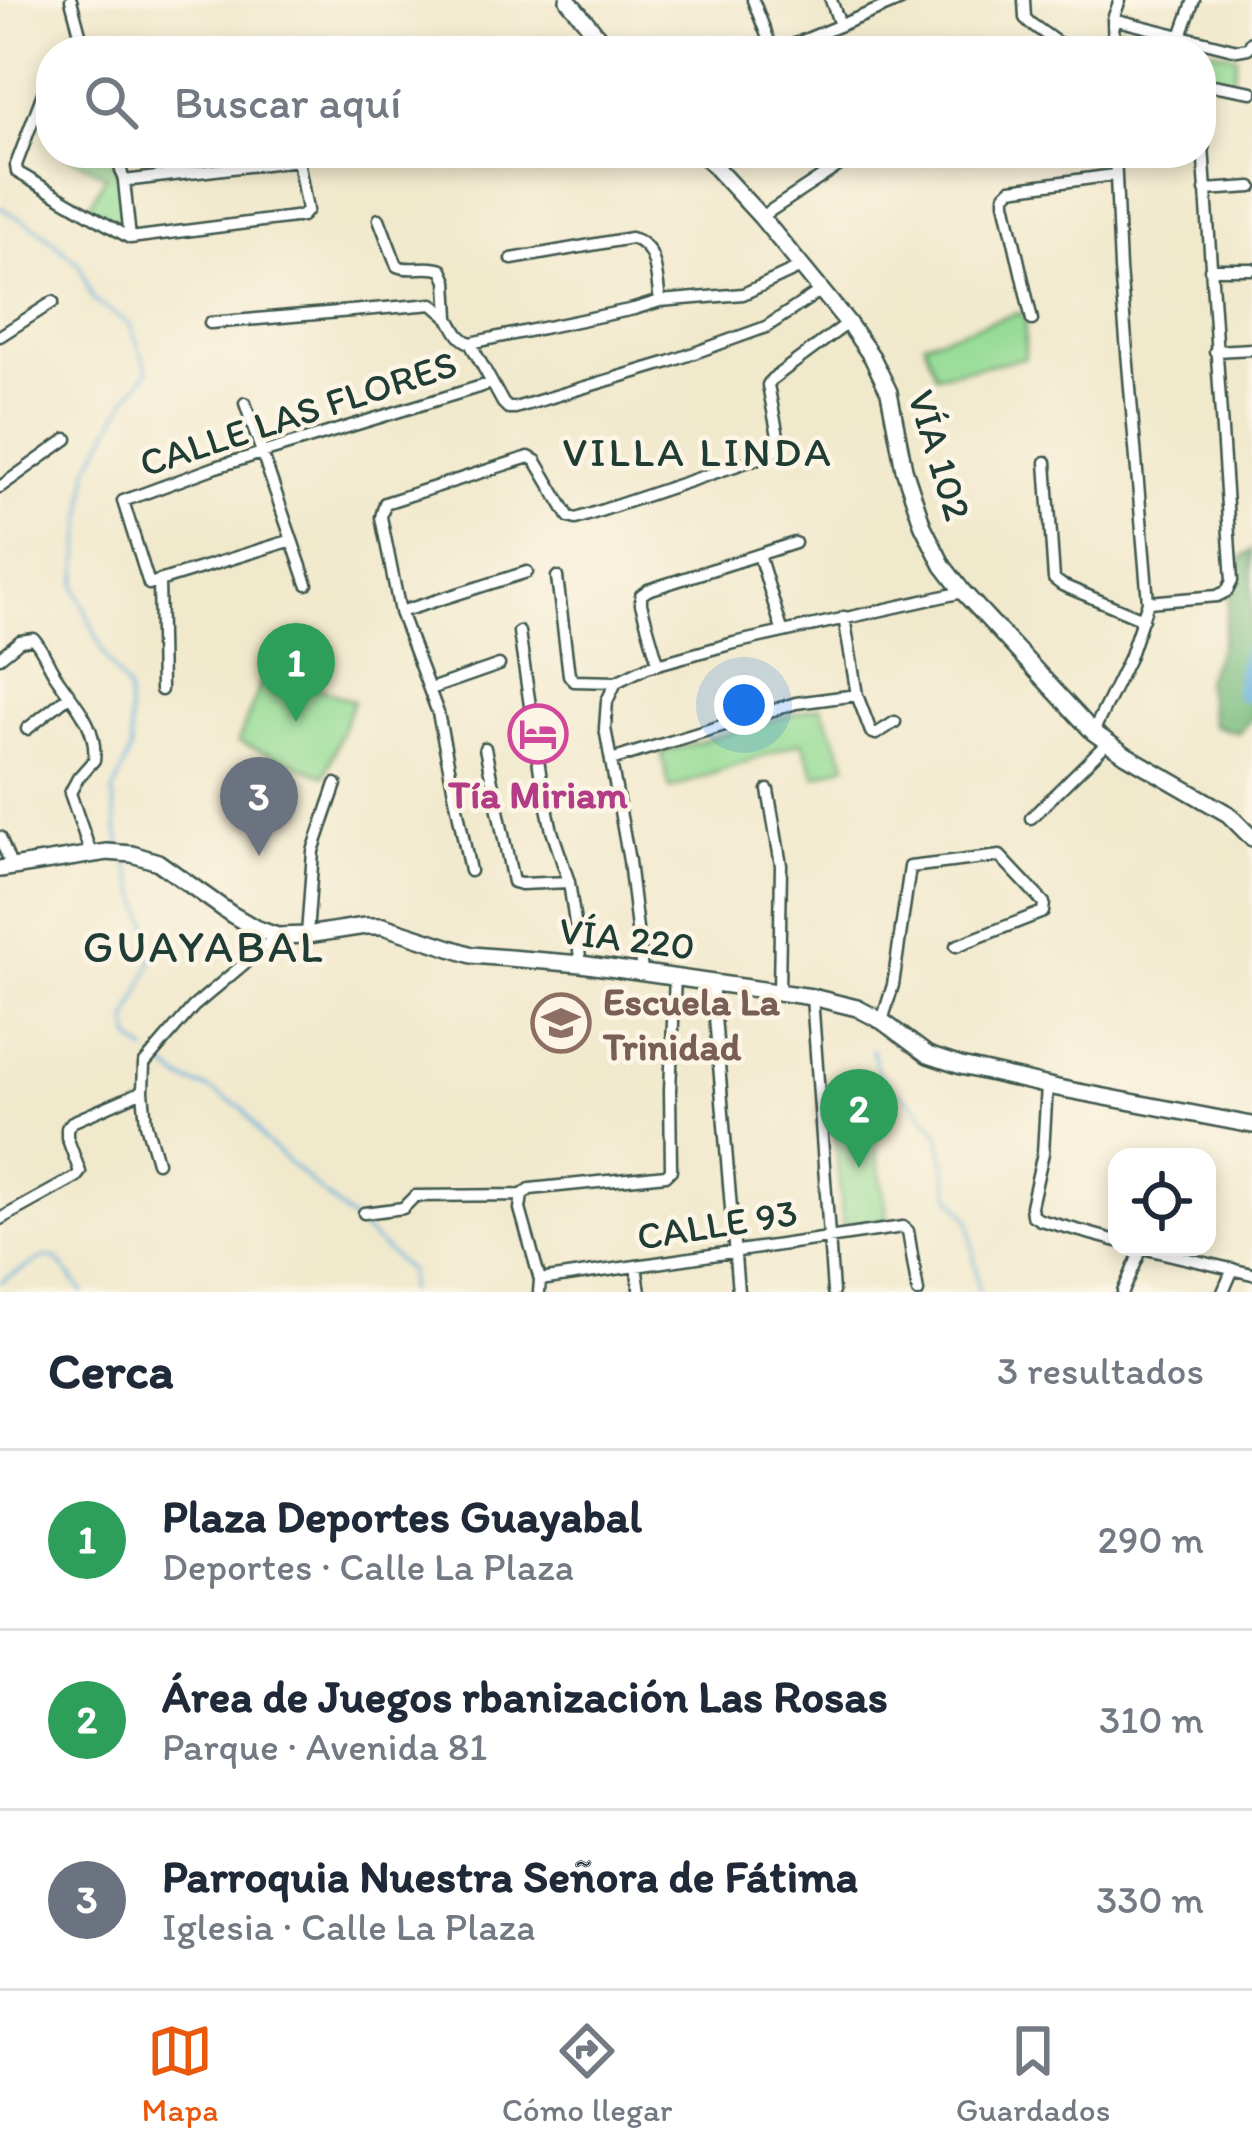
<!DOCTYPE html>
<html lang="es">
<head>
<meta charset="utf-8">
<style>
	body { margin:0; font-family:Itim,sans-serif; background:#f6f6f7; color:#1f2937 }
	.controls { position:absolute; right:36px; bottom:36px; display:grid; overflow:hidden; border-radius:24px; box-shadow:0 6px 18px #0003 }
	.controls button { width:108px; height:108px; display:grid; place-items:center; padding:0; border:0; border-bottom:3px solid #e0e1e3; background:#fff; color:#1f2937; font:60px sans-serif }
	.you { position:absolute; left:744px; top:705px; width:42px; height:42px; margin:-30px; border:9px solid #fff; border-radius:50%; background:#1a73e8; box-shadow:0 0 0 18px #1a73e833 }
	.badge { display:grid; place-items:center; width:78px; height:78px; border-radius:50%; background:#ea580c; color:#fff; font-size:39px; font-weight:700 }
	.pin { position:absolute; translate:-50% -99px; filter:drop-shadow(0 3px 6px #0008) }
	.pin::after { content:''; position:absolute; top:63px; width:42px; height:36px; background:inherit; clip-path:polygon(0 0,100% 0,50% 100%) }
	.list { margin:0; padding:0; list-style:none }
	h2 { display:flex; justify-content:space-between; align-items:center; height:156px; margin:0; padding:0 48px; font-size:51px }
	h2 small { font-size:39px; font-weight:400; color:#747a83 }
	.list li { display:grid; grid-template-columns:78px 1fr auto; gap:36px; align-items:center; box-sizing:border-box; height:180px; padding:0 48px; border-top:3px solid #e0e1e3 }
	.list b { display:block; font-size:45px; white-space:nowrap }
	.list p { margin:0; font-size:39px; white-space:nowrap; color:#747a83 }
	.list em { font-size:39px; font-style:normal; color:#747a83 }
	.icon { flex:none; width:66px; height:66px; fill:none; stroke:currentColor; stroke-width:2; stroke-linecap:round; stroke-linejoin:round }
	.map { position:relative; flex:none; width:1252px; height:1292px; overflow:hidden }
	.search { position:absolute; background:#fff; box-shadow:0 6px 18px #0003; left:36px; right:36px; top:36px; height:132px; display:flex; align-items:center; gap:30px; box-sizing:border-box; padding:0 42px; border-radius:48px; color:#747a83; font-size:45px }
	.sheet { height:696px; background:#fff }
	nav { display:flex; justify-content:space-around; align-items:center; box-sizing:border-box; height:168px; border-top:3px solid #e0e1e3; background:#fff; font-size:33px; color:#747a83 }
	nav a { display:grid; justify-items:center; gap:6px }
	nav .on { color:#ea580c }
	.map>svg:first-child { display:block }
</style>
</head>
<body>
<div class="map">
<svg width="1252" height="1292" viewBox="0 0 1252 1292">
	<rect width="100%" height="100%" fill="#fcf5e5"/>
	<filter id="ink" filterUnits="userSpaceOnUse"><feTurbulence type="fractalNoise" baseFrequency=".00833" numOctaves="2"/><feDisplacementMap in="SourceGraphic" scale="24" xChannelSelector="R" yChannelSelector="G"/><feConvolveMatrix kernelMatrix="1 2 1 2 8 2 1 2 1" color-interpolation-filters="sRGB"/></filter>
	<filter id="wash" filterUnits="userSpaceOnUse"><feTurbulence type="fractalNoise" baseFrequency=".004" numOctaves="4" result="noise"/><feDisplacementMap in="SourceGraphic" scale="48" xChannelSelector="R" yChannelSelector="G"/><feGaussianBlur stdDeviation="2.7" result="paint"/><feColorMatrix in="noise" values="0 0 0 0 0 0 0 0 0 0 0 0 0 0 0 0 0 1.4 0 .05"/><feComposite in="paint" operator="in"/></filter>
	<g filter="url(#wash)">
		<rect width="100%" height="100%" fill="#f1e9cc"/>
		<path fill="#94db95" stroke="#5a8c64" stroke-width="3" d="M1118,26L1237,56L1232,81L1201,78V51H1119Z
			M64,153H112L119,176L125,230L87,209L106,176Z
			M1019,313L1024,316L1025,321V358L936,375L924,342Z
			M267,668L353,701L325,776L238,742Z
			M821,706L847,764L816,777L802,742L670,789L661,753Z
			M870,1111L888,1219L843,1226L833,1117Z"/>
		<path fill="#77bb7e" stroke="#4b7c59" stroke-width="3" d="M1252,550V718L1238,733L1212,725L1205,680L1222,642L1236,563Z"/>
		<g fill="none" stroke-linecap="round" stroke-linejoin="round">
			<path stroke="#64b1dd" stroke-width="3" d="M0,207L40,230L79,264L93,300L130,324L148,371L126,400L89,468L76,588L105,656L128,691L131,749L113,793L117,831L122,847
				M127,862L148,924L152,962L128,1020L132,1040L147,1052
				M872,1049L878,1073L888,1085L911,1101L939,1134L951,1196L969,1219L979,1292
				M155,1058L181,1079L209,1089L243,1108L263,1139L409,1271L408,1292
				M0,1282L45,1257L57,1259L83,1292"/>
			<path stroke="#64b1dd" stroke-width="18" d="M1252,649L1247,664L1243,692H1252"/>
		</g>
	</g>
	<g filter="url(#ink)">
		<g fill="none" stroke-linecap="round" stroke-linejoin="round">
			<g stroke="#3e574b" stroke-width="15">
				<path id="street" d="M753,0L773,51
					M831,0L840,25
					M1024,0L1025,18L1030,23L1069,51
					M1113,19L1237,50L1248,48L1252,42
					M1181,36L1194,0
					M61,51L82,41L71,0
					M778,51L901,0
					M1114,51L1113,19L1120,0
					M51,72L16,165L17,172L130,238L302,216L307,210L298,160L124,181
					M1201,83L1252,92
					M116,153L124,181L130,238
					M1205,190L1252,187
					M761,217L858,153
					M379,219L397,266C411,272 427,264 442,270L447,281L449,317
					M512,259L631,238C658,245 656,277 660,301
					M801,267L743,294L660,301L634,309L470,343L503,403L508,408H515L669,362L766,327L820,291
					M1210,269H1252
					M1032,320L1005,202V195L1011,189L1114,175
					M210,323L433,304C438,310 446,314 450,320C456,330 458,338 470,343
					M0,336L53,302
					M1215,351L1252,349
					M245,403L307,584
					M1046,462L1054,579L1062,585L1143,619
					M0,487L67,439
					M759,555L782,630
					M557,577L569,675L574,681L616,682L607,701L605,728L629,861L642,972
					M159,581L292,540
					M1148,602L1217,596L1227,591L1232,581L1201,116
					M400,612L527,572
					M844,617L857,695L871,732L876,734L895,722
					M519,632L541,779L552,831L569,882L581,964
					M0,657L20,641L34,639C43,650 47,662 54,673C72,701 98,724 94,760L78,778L70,793L91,854
					M658,663L641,604V595L648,590L795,543
					M616,682L647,667L734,643L963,592
					M430,689L499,665
					M161,690L159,581L149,584L123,501L216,467L492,383
					M27,729L70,695
					M1093,732L1129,658L1148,602L1120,269L1115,153
					M485,748L513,882L521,884L569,882
					M611,760L796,703L857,695
					M768,790L781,865L779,992
					M1031,818L1107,743
					M0,837L11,866
					M470,871L438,713L400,612L381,517L385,503L529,457L536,461L569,517L576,519L771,454L778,449L779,441L768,385L772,379L848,323
					M307,935L313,851L336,784
					M712,981L738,1292
					M812,997L833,1292
					M882,1021L893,985L910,867L1000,856L1044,903L1043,912L956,946
					M1047,1085L1043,1153L1031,1206L1032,1215L1040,1220L1117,1241
					M143,1091L146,1124L157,1162
					M364,1213L403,1208L415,1196L522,1195
					M0,1219L76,1177L80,1172L67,1137V1128L72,1122L143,1091L144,1064L193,1007L277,936
					M1138,1247L1252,1274
					M636,1266L640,1292
					M540,1280L903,1227L908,1231L918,1292
					M539,1292L540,1280L520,1209L522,1195L530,1189L666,1175L671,1170L670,1090L675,977
					M1123,1292L1142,1248
					M1223,1292L1233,1269"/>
			</g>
			<g stroke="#3e574b" stroke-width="20">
				<path id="secondary" d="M568,0L610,51
					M702,153L761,217L848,323L872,357L889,392L904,469L923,526L943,566L963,592L1093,732L1126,755L1228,814L1252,838
					M0,869L107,852L132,854L158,862L231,914L255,928L277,936L307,935L365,926H383L472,955L581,964L812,997L857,1008L882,1021L928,1055L961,1066L1058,1088L1252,1125"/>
			</g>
			<use href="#street" stroke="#fff" stroke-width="10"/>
			<use href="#secondary" stroke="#fff" stroke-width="15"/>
		</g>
	</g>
	<defs>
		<g id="hotel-ring" transform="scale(3)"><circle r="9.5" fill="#fcf5e5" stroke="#d1479c" stroke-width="1.5"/><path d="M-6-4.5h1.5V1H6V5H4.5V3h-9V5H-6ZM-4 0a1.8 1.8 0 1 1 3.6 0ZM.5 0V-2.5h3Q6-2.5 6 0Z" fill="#d1479c"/></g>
		<g id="school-ring" transform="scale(3)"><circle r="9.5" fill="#fcf5e5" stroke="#8d6e63" stroke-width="1.5"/><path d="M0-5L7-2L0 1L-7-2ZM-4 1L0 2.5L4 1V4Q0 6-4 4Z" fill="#8d6e63"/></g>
	</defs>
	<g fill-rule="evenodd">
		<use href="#hotel-ring" x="538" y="734"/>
		<use href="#school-ring" x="561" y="1023"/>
	</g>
	<g text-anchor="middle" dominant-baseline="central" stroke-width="9" stroke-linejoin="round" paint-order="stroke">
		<g font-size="39" fill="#1f3d34" stroke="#fcf5e5">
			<text transform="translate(298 413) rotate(-18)">CALLE LAS FLORES</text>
			<text transform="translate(940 455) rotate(73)">VÍA 102</text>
			<text transform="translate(627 938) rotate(7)">VÍA 220</text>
			<text transform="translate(717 1224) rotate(-9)">CALLE 93</text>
		</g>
		<g font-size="39" font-weight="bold" fill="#b23c85" stroke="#fcf5e5">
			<text x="538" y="794">Tía Miriam</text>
		</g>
		<g font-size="39" font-weight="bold" fill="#785e54" stroke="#fcf5e5" text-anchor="start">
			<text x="603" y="1001">Escuela La<tspan x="603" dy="45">Trinidad</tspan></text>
		</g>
		<g font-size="42" letter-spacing="3" fill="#1f3d34" stroke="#fcf5e5">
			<text x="698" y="451">VILLA LINDA</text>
		</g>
		<g font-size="45" letter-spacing="3" fill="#1f3d34" stroke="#fcf5e5">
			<text x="204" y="946">GUAYABAL</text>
		</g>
	</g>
</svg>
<div class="controls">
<button><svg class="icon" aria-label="locate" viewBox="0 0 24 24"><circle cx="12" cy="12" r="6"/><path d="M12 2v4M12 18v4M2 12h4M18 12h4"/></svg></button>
</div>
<div class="you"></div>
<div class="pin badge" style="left:296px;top:722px;background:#2e9e5b">1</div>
<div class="pin badge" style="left:859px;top:1168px;background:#2e9e5b">2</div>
<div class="pin badge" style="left:259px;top:856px;background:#6b7280">3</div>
<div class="search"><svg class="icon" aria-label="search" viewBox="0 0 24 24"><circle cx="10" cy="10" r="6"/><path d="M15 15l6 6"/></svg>Buscar aquí</div>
</div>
<section class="sheet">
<h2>Cerca<small>3 resultados</small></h2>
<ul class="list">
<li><span class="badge" style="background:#2e9e5b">1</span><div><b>Plaza Deportes Guayabal</b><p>Deportes · Calle La Plaza</p></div><em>290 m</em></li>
<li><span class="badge" style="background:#2e9e5b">2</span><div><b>Área de Juegos rbanización Las Rosas</b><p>Parque · Avenida 81</p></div><em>310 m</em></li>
<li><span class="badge" style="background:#6b7280">3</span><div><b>Parroquia Nuestra Señora de Fátima</b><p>Iglesia · Calle La Plaza</p></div><em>330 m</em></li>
</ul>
</section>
<nav>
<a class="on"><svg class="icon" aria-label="map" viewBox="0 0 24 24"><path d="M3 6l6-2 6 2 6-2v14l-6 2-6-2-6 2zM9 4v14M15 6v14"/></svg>Mapa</a>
<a><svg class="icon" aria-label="directions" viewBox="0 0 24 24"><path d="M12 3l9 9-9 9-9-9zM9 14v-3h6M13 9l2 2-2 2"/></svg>Cómo llegar</a>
<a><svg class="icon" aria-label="saved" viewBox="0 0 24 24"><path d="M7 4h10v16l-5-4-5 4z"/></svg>Guardados</a>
</nav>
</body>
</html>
